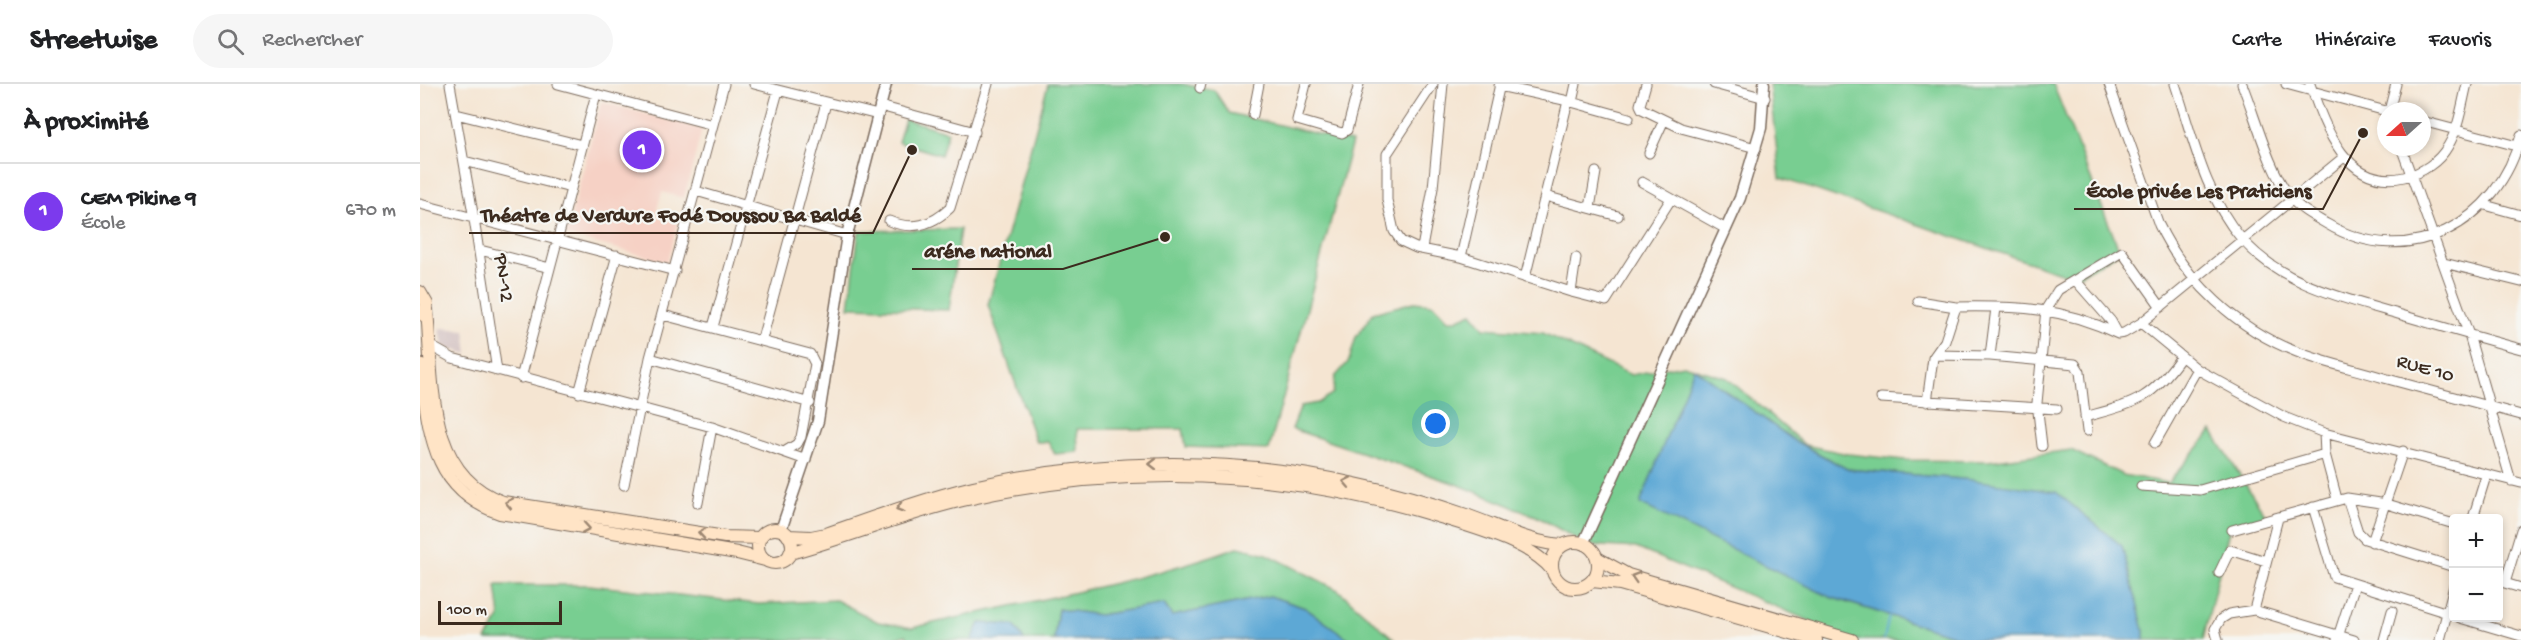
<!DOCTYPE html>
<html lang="fr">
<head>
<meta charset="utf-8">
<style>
	body { margin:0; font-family:"Gochi Hand",sans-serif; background:#f6f6f6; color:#202124 }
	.controls { position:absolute; right:18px; bottom:18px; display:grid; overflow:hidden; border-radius:6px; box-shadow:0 3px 9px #0003 }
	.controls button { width:54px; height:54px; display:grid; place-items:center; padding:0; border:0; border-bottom:2px solid #e0e0e0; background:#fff; color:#202124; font:30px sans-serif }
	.compass { position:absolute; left:1957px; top:18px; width:54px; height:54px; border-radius:50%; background:#fff; box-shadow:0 3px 9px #0003; rotate:249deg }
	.scale { position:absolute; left:18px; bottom:15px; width:124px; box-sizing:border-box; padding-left:6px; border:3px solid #3b2a1e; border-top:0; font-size:16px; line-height:21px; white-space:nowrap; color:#3b2a1e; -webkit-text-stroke:4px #f6f6f2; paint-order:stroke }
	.you { position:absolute; left:1016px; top:340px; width:21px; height:21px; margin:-15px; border:4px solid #fff; border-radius:50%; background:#1a73e8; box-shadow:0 0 0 9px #1a73e833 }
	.badge { display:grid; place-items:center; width:39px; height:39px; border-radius:50%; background:#7c3aed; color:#fff; font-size:20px; font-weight:700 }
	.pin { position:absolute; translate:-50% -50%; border:3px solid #fff; box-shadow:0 2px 6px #0006 }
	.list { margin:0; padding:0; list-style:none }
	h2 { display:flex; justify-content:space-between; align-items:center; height:78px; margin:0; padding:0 24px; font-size:26px }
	h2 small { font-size:20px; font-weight:400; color:#757577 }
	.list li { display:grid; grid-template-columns:39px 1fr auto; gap:18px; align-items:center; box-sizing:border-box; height:96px; padding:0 24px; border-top:2px solid #e0e0e0 }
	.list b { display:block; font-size:22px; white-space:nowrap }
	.list p { margin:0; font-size:20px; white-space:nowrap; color:#757577 }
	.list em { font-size:20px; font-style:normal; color:#757577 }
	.icon { flex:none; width:33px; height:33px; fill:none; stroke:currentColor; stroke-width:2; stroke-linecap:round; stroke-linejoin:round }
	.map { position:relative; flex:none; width:2101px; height:556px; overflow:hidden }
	header { display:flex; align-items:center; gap:36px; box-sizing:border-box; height:84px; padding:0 30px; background:#fff; border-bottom:2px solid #e0e0e0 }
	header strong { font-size:28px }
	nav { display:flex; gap:33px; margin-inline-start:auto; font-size:21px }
	.search { width:420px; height:54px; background:#f6f6f6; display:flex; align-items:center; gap:15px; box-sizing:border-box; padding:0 21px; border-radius:33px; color:#757577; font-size:22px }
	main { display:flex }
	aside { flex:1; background:#fff }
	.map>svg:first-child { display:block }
</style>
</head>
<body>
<header>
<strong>Streetwise</strong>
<div class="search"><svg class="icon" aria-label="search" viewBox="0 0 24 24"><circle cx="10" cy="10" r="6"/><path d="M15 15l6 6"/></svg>Rechercher</div>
<nav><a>Carte</a><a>Itinéraire</a><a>Favoris</a></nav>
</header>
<main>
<aside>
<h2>À proximité<small></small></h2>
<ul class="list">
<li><span class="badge">1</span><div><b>CEM Pikine 9</b><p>École</p></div><em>670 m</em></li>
</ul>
</aside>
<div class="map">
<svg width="2101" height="556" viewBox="0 0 2101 556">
	<rect width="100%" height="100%" fill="#f6f6f2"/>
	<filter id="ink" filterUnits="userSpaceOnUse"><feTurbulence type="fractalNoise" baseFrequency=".0167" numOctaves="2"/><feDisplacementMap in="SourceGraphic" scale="12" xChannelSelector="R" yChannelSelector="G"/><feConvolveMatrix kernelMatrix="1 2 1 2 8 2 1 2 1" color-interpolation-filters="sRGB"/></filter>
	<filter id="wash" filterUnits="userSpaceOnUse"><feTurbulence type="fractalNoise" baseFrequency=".008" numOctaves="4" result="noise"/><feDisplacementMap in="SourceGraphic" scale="24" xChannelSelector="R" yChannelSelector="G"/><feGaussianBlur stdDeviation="1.35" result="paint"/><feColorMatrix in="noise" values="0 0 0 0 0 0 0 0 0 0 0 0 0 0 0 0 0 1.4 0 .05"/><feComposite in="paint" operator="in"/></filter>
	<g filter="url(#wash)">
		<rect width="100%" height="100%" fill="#f5e5d2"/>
		<path fill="#f6d1c5" d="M181,18L282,45L264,114L242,108L235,132L258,139L247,178L146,151Z"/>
		<path fill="#d1bfbf" d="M20,244L45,246L48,270L23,262Z"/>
		<path fill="#78ce91" stroke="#5a7c58" stroke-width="1.5" d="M628,0H761L794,6L809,29L932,58L849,366L766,363L763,345H657L658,368L635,370L628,358H616L568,221Z
			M1349,0H1633L1700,168L1655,194L1360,94Z
			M485,35L528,48L521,71L478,58Z
			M540,145L529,226L429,223L439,147Z
			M994,218L1013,220L1028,236H1036L1052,229L1064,244L1123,249L1211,291L1263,281L1307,294L1385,361L1428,370L1485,376L1568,377L1651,366L1703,391L1748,399L1792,347L1847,434L1810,442L1783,556H1724V546L1553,396L1427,385L1375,357L1274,284L1410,513L1548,556H1403L1390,537L1216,464L1167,461L1118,433L1039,401L872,345L881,322L898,319L913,309L915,293L929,277L936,253L953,229Z
			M818,463L847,470L918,506L975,556H930L885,524L850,512L752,532L744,520L679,531L638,525L634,556H604L594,541L560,539L552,556H488L486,551L470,556H66L80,533L76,501H169L339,520L416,516L458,538L492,544C600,518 713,501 818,463Z"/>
		<path fill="#5da8d5" stroke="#4c697a" stroke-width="1.5" d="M1274,284L1375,357L1427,385L1553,396L1636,408L1702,462L1724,546V556H1548L1410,513L1220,420Z
			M850,512L885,524L930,556H634L638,525L679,531L744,520L752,532Z
			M560,539L594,541L604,556H552Z"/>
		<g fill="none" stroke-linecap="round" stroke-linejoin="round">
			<path stroke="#5da8d5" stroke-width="2" d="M1464,555L1469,532"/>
		</g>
	</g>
	<g filter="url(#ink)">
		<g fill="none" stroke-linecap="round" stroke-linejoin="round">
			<g stroke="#7c6b5d" stroke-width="11">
				<path id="minor" d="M30,0L54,135L77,287
					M138,0L293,41
					M334,0L458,31
					M886,0L877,36L922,49L927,46L939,0
					M1013,0L967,70V116L974,147L981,157L996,164L1041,173L1151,208
					M1226,0L1220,21L1222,25L1261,44L1336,64
					M1294,0L1345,14
					M1689,0L1739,141C1766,197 1818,246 1877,268C1905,279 1935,285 1964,294C2010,306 2055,319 2101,331
					M1755,0C1772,51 1785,112 1821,154C1860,200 1923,214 1978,230C2019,242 2060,254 2101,265
					M1822,0C1836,34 1848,84 1870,113C1879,125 1895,133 1907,140C1988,188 2079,139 2101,51
					M1866,0L1966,27
					M1890,0C1905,43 1926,106 1984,93C2002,89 2019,78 2028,62C2039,44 2042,20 2047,0
					M1079,2L1144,16L1209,34
					M780,4L781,0
					M1152,18L1156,0
					M460,22L555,48
					M1969,27L1976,0
					M36,30L162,61
					M833,31L839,0
					M2002,37L2101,63
					M1981,63L2049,251L2091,397
					M1229,69L1244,36
					M44,77L151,104
					M1222,98L1306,145
					M276,107L427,151
					M1125,112L1198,132
					M0,120L255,187
					M2065,121L2101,131
					M1170,124L1176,88
					M469,137C493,147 512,141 530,124L568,0
					M1002,164L1013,104L1023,0
					M60,166L130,184
					M1041,173L1080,0
					M1156,174L1151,208L1186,217L1251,115
					M2024,179L2101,198
					M1105,194L1148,17
					M1656,197L1691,237L1698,250
					M1498,217L1536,223
					M243,231L390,270L395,280L381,353L377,360L364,368
					M1721,239L1777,285L1864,333L1904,349L2101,399
					M293,243L358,7
					M342,255L406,19
					M9,261L32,274L292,343L386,376
					M1515,271L1570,272L1655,280L1660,288L1667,347
					M1570,272L1576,224
					M230,274L390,319
					M101,294L176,10
					M159,309L197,171
					M1461,314L1637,325
					M1507,318L1513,274L1525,257L1536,223C1597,222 1642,223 1698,250L1704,249L1721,239L1924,73
					M1665,333C1715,319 1730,317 1761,273
					M1904,349L1905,370L1917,415
					M1735,359L1777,285
					M1622,362L1617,319L1626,225L1638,206L1702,168L1741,223
					M204,401L230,274L304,0
					M1721,402L1780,406L1905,370
					M1927,414L1938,448L1945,455L2034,483
					M278,419L292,343
					M1893,423L1914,493L2034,531
					M2053,434L2066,392
					M1812,446L1927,414L1967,420L2034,440
					M1952,458L1983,367
					M1799,489L1810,466L1846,477
					M2078,497L2101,504
					M2085,499L2101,446
					M1834,526L1858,434
					M2040,534L2101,552
					M1798,556L1795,545L1801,535L1809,530L1834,526L1934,556
					M1917,556L1935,500
					M1964,556L1972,527
					M2020,556L2034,502"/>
			</g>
			<g stroke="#7c6b5d" stroke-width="13">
				<path id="tertiary" d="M361,446L398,337L427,151L466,0
					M1163,460L1320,114L1341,44L1344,0"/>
			</g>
			<g stroke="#7c6b5d" stroke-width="14">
				<path id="secondary" d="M0,208L7,220L3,231
					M7,225C13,294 5,391 83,418L305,453L340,454
					M0,281C9,343 10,406 80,429L317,469L345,476
					M338 462a17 17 0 1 1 34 0a17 17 0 1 1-34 0Z
					M368,452L391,453L406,450C455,433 503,415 553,403C677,374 811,372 935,400C974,408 1012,419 1049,432C1080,443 1110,459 1143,461
					M1132 481a23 23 0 1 1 46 0a23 23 0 1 1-46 0Z
					M370,469C428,453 484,430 543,416C701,379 862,385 1017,432C1052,443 1111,458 1133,487
					M1177,474L1208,491L1432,556
					M1172,497L1200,500L1396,556"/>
			</g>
			<use href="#minor" stroke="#fff" stroke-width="9"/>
			<use href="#tertiary" stroke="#fff" stroke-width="10"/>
			<use href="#secondary" stroke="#ffe4c6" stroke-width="12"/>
		</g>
		<defs><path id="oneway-chevron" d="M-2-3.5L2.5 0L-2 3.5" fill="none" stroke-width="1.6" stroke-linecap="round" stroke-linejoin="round" transform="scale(1.5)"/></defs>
		<g stroke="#9d8772">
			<use href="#oneway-chevron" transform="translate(733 380) rotate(180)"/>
			<use href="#oneway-chevron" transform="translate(927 398) rotate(-169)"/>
			<use href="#oneway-chevron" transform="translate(89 419) rotate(-169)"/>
			<use href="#oneway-chevron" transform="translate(480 424) rotate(162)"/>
			<use href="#oneway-chevron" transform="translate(166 444) rotate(10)"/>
			<use href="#oneway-chevron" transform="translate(282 449) rotate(-171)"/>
			<use href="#oneway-chevron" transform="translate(1215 493) rotate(-163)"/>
		</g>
	</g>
	<g text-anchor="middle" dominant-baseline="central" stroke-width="4.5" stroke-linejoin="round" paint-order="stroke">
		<g font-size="20" fill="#3b2a1e" stroke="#f6f6f2">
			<text transform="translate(82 194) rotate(82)">PN-12</text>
			<text transform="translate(2005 286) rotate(16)">RUE 10</text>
		</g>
	</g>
	<path fill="none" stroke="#3b2a1e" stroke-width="2" d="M1943 49L1903 125H1654M492 66L453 149H49M745 153L643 185H492"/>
	<g fill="#3b2a1e" stroke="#f6f6f2" stroke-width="2">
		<circle cx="1943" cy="49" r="6"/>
		<circle cx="492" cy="66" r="6"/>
		<circle cx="745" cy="153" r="6"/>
	</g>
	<g font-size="21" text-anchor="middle" font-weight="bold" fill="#3b2a1e" stroke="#f6f6f2" stroke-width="4.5" stroke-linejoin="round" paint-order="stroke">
		<text x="1779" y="113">École privée Les Praticiens</text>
		<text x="251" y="137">Théatre de Verdure Fodé Doussou Ba Baldé</text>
		<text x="568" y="173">aréne national</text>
	</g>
</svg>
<div class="controls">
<button>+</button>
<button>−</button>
</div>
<svg class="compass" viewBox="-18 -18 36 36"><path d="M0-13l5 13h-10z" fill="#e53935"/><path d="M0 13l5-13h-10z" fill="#757577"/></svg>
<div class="scale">100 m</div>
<div class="you"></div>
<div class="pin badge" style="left:222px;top:66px">1</div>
</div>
</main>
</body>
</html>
